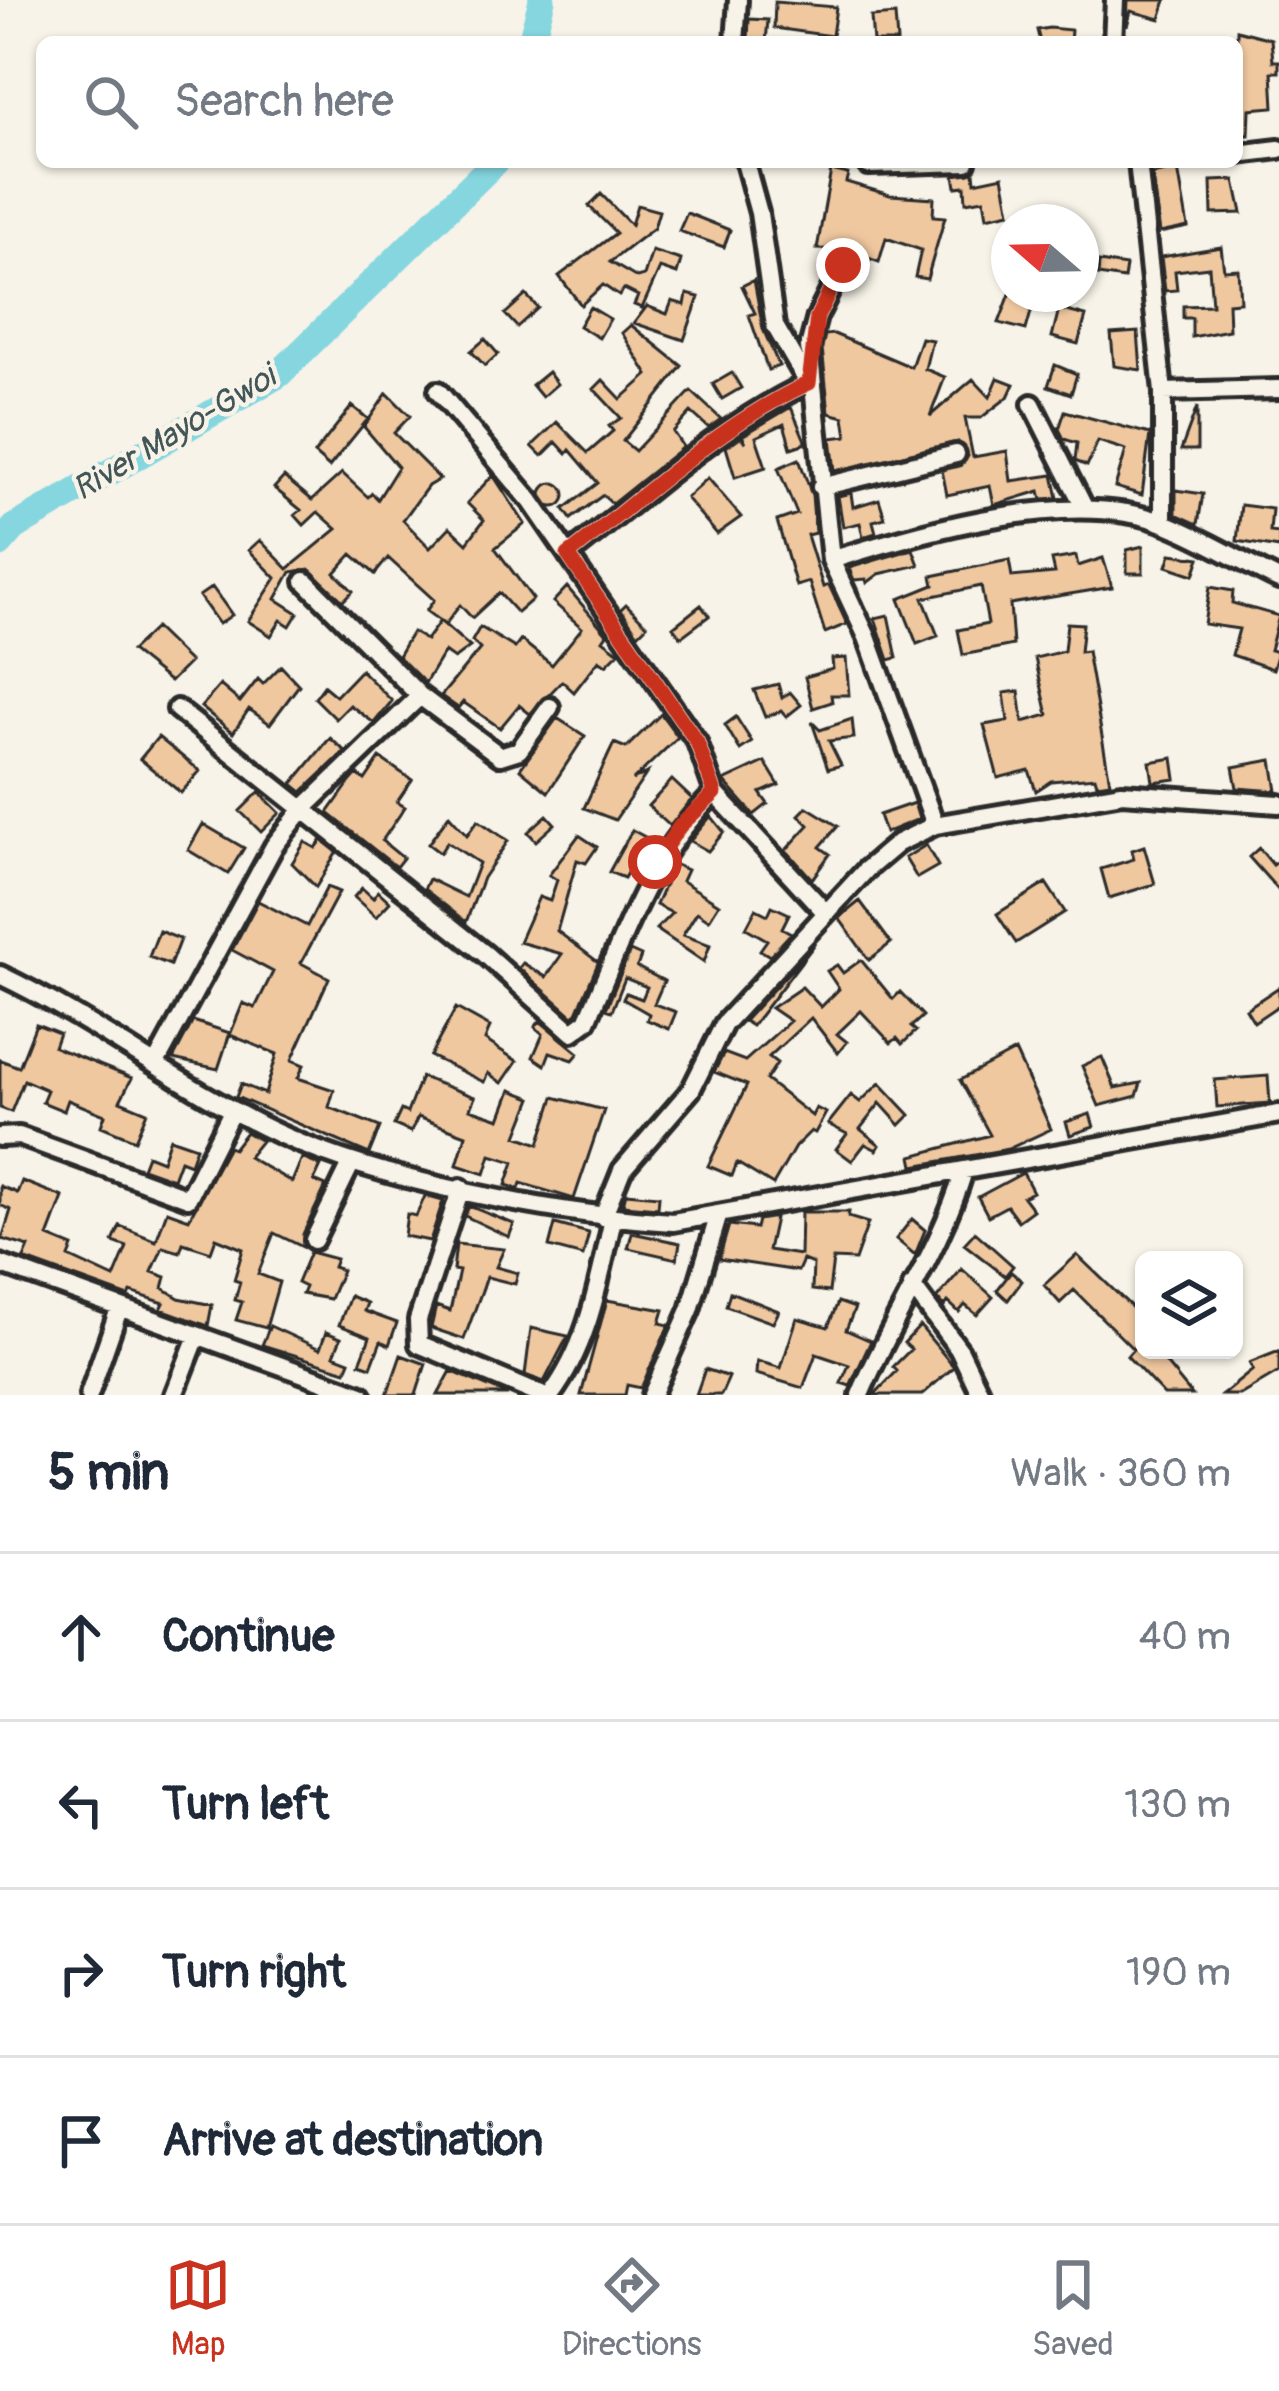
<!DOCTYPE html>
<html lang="en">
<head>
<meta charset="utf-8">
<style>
	body { margin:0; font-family:Pangolin,sans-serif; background:#f2f2f3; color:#1f2937 }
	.controls { position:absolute; right:36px; bottom:36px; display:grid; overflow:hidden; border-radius:18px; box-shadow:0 3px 9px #0004 }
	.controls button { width:108px; height:108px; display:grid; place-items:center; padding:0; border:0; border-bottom:3px solid #e0e1e3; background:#fff; color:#1f2937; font:60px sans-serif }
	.compass { position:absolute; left:991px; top:204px; width:108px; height:108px; border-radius:50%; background:#fff; box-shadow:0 3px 9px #0004; rotate:290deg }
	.stop { position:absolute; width:36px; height:36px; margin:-27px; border:9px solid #c8321e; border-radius:50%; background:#fff }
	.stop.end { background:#c8321e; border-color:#fff; box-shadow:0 3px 12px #0008 }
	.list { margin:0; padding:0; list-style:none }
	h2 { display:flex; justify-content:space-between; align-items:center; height:156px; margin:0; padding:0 48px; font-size:51px }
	h2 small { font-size:39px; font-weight:400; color:#747a83 }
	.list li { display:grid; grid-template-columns:78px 1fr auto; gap:36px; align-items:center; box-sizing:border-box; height:168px; padding:0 48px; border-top:3px solid #e0e1e3 }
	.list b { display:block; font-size:45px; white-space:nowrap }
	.list em { font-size:39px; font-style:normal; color:#747a83 }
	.icon { flex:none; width:66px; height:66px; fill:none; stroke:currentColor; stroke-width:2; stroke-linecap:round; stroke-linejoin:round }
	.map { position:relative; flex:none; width:1279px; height:1395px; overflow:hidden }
	.search { position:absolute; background:#fff; box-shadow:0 3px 9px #0004; left:36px; right:36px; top:36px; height:132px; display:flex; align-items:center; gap:30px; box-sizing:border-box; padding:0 42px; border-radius:18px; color:#747a83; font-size:45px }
	.sheet { height:828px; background:#fff }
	nav { display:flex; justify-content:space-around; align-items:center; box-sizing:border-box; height:168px; border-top:3px solid #e0e1e3; background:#fff; font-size:33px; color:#747a83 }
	nav a { display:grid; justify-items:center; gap:6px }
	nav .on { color:#c8321e }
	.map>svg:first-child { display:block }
</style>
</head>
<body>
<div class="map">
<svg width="1279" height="1395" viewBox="0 0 1279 1395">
	<rect width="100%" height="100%" fill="#f7f3e8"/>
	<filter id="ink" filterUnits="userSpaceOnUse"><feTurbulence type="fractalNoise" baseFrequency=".00833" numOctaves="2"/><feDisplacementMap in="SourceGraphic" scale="24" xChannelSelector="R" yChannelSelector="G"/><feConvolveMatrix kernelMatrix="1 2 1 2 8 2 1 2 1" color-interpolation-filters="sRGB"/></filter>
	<g filter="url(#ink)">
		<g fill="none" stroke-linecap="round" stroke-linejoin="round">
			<path stroke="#86d6e0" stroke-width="27" d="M531,42L542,0
				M0,544L15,527L278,375L495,162"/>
		</g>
		<path fill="#f0c8a0" stroke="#2b2b2b" stroke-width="3" d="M1128,0H1166L1160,19L1131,11L1127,26Z
			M775,2L836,7L832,36L774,28Z
			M895,15L897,42H873L871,17Z
			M749,19L768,20L766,42H748Z
			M1049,28L1071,30L1070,42H1040L1037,30Z
			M1237,30L1271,39L1273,61H1279V72H1272L1274,107L1250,109L1249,135H1237Z
			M1178,169L1188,227L1160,233L1152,175Z
			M831,170L848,174L846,182L890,195L934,198L933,216L945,217L927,279L915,277L921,250L886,238L879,262L846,250L817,249Z
			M974,172L975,182L1003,176L1010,212L987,217L984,199L966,202L965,186L956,187L954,175Z
			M1235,180L1242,213L1212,214L1211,181Z
			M601,194L631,225L637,205L659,211L654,228L610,262L637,278L644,276L652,251L681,260L677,274L660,268L642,308L634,305L638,296L624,289L619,296L603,285L581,305L559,276L616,233L589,206Z
			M687,213L730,230L724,247L679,231Z
			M1221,247L1224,270L1238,269L1240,302L1228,303L1229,330L1192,337V318H1183V306L1212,305L1209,267L1175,271L1177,290L1165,291L1161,257Z
			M1099,262L1126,266L1124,279L1098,275Z
			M754,280L763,329L779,366L768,370L749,315L755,313L742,286Z
			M687,294L699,297L684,340L634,323L647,306L667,314L672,301L685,305Z
			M1010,294H1036L1026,330L999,323Z
			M526,295L538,308L517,327L505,314Z
			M590,307L610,319L599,338L579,326Z
			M1059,309L1086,316L1078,344L1052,337Z
			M631,325L682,366L623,441L635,451L691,391L721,419L709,428L691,412L673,432L683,447L612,504L603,495L571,519L564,509L598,483L570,450L567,454L556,442L542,456L532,446L557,422L588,453L613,431L609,426L621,418L594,389L603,380L621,399L648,375L622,333Z
			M1138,332L1141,370L1114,366L1111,334Z
			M834,334L911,367L921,338L932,340L925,369L945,377L930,416L973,379L990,397L998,378L1014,384L1008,397L981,418H965L973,457L1007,451L1011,481L1053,475L1058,498L1042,499L1040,491L994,505L990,486L947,495L942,470L960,466L968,456L958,442L835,471L831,438L847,436L844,417L829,413L822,348L825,335Z
			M485,339L498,354L485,366L471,351Z
			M1055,365L1077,374L1071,394L1048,386Z
			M548,372L557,384L542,397L532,385Z
			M732,373L741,388L722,399L713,384Z
			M387,393L410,416L394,433L440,479L428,486L403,520L430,548L450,527L467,543L484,520L467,503L493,475L525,524L495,548L533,599L517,613L499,593L472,618L460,605L445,625L426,611L434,600L388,558L375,574L352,554L335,573L353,591L343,601L309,569L291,572L276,599L298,613L290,626L281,620L271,636L248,621L276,578L249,550L260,540L288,569L337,529L318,512L304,525L295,515L301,510L274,488L284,477L312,500L342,473L368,497L372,493L378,499L398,467L364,427Z
			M352,406L368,419L329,467L314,454Z
			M791,407L806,443L791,448L784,424L756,437L766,467L735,477L726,447L740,437L746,442L742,436Z
			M1197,407V450H1181Z
			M1065,411L1150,434L1142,495L1115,487L1126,450L1098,441L1087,466L1075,461L1077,443L1064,439L1059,429Z
			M799,459L812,495L815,533L807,535L823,587L829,585L847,624L825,633L809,582L796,586L777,521L797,514L778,468Z
			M708,478L741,517L717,534L686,498Z
			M541 495a12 12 0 1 1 24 0a12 12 0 1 1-24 0Z
			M1176,490L1203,494L1198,524L1176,514Z
			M851,493L853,507L879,499L885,518L873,521L876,533L863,537L860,523L843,527L838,496Z
			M1241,505L1272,509L1270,532L1279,533V548L1237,541Z
			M1143,546V573H1127V550Z
			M913,549L919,565L879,574L867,583L866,579L854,580L849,568Z
			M1171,554L1200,558L1194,575L1167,566Z
			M1076,556L1078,566L1103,558L1112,587L1010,604L1013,645L963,655L958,630L988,624L981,586L923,598L938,636L917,644L899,599L934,585L932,576L1009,560L1012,577L1055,573L1052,560Z
			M212,587L232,615L219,624L199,596Z
			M567,587L607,634L603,640L619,652L606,665L599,660L574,692L562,681L530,714L519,705L500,728L463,702L458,708L441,696L480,649L472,641L480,627L515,648L521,640L552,665L582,628L553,602Z
			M1210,587L1233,591L1232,603L1279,616L1270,650L1278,652L1273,669L1232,655L1239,629L1204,624Z
			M626,604L647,625L638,634L621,609Z
			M701,605L709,616L681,637L673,627Z
			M888,615L897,658L889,660L875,618Z
			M440,621L470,647L454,659L444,652L425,683L398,656L412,632L426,640Z
			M1067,623L1083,624L1080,652L1087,651L1110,782L1097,784L1095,777L1051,781L1036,791L1029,770L998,778L984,725L1008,721L1004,693L1019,691L1023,722L1048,715L1035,658L1064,651Z
			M155,628L190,662L170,682L131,651Z
			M846,658L849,695H831L832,702L813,708L805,677L833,669L832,659Z
			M281,666L299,685L270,724L249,709L233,733L201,707L220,685L240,702L258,679L263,684Z
			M361,670L392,701L374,723L350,705L336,719L315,698L324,686L336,696Z
			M778,684L782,698L790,692L801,705L786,717L781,711L765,717L754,690Z
			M661,714L678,737L633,780L647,773L615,820L584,808L614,743L626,748Z
			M736,717L752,742L740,750L725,725Z
			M557,718L585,736L548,792L520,769Z
			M852,719L854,738L829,741L841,765L828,769L812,722L820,730Z
			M158,737L200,771L181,793L140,759Z
			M330,738L345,751L302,792L292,784Z
			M380,758L412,780L397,802L405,807L382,841L403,858L396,867L328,813L350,782L357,774L365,780Z
			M1173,758L1176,779L1153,782L1150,762Z
			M1272,760L1277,791L1237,788L1233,767Z
			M765,762L779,785L760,793L768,804L754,815L724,781Z
			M672,780L692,799L670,826L648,806Z
			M259,792L280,813L261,832L240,811Z
			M914,803L919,819L885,833L879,815Z
			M807,807L838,826L820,847L830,854L812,879L786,850L809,825L799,815Z
			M449,815L467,835L478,820L508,841L483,878L466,922L424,889L429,879L466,897L479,863L447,842L440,853L428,844Z
			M547,815L555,824L536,841L528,832Z
			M711,816L724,832L708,851L690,841Z
			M203,824L244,848L228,874L188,850Z
			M632,830L647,838L624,878L609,872Z
			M579,835L597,847L586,863L577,860L557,931L598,962L606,944L577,1013L573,1016L519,968L523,963L546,977L562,954L519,942L539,897L550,901L557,880L549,875Z
			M322,840L337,852L316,887L292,863L305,842L316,848Z
			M926,845L938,866L917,878L905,858Z
			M1144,846L1155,884L1109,898L1101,869L1134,859L1132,850Z
			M1259,848L1273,865L1279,859V891L1249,857Z
			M674,864L687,870L682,881L719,904L709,920L697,912L683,935L710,945L704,962L656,929L672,913L656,905Z
			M1046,883L1065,912L1016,943L997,914Z
			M327,887L339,892L301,963L329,978L292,1060L304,1065L298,1078L334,1090L329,1107L380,1127L369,1154L236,1097L241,1084L265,1094L277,1054L230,1035L243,1003L255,1008L273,972L232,950L258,901L307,926Z
			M362,888L373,898L378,891L390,902L376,917L354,897Z
			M860,901L891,943L869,960L839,918Z
			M772,906L789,914L782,928L791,933L770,956L760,950L767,940L746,928L756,909L768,915Z
			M159,931L180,939L170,965L149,957Z
			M814,945L752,1026L744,1021Z
			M630,951L641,956L637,967L664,981L654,1004L676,1012L669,1029L647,1020L649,1014L623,999L626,993L642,999L647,987L625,978L612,1011L606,1009Z
			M861,960L893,999L900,992L923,1016L911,1027L916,1031L902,1044L897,1038L891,1043L861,1011L837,1034L847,1042L838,1053L811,1018L769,1057L777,1063L766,1080L812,1116L816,1108L826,1113L815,1133L811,1131L795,1147L773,1185L737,1163L732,1176L708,1166L747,1085L714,1072L724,1053L745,1061L790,1021L771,1008L802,987L821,1007L839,989L827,971L837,965L843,973Z
			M1279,987V1005L1254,1022L1246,1009Z
			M456,1008L490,1027L485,1040L517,1061L502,1083L488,1073L484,1082L430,1056Z
			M193,1021L230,1033L218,1069L173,1059Z
			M540,1021L579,1053L573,1060L550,1052L545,1065L533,1057L543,1034L535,1027Z
			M36,1024L59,1033L54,1047L132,1078L120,1101L147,1112L135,1140L101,1126L105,1115L68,1100L64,1111L42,1102L47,1090L24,1080L11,1112L0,1108V1060L19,1067Z
			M1015,1051L1051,1129L1008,1149L914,1166L912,1156L990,1135L960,1080Z
			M1102,1057L1115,1088L1141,1083L1137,1096L1099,1106L1082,1066Z
			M1268,1076L1270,1103L1217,1107L1215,1080Z
			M421,1077L475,1097L470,1109L500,1119L511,1090L532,1098L517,1136L539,1144L554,1097L604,1110L574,1199L521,1183L519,1189L506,1185L514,1162L491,1155L485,1174L457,1165L466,1135L418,1117L411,1132L394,1125L401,1110L407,1113Z
			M880,1083L910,1115L900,1125L880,1103L860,1129L880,1145L877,1150L865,1144L852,1161L836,1149L847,1134L828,1124L851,1095L860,1102Z
			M1090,1114L1094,1127L1070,1135L1066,1122Z
			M246,1132L261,1141L248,1157L292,1182L302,1158L321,1166L314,1181L326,1186L303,1234V1247L274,1233L258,1274L279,1282L266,1328L236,1320L242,1302L235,1300L240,1282L234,1280L243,1249L216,1238L211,1252L183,1243L180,1252L163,1247L152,1272L166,1277L163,1288L179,1298L212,1305L208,1326L161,1309L164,1303L131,1292L129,1297L24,1259L29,1247L2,1239L11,1210L0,1205V1186L17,1193L22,1181L63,1197L48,1237L73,1247L69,1257L114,1278L127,1247L113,1242L120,1226L156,1241L167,1211L189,1219L228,1147L233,1149Z
			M170,1138L196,1147L190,1164L180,1160L173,1179L142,1168L147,1155L162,1161Z
			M1023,1173L1033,1192L1023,1197L1033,1210L1018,1221L1007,1206L988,1216L978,1197Z
			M626,1193L659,1196L658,1208L623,1205Z
			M425,1196L443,1201L430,1241L404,1236L407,1214L416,1216Z
			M469,1206L514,1224L509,1237L465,1216Z
			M801,1212H849L848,1217L868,1223L855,1260L833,1259L829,1292L812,1290L813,1264L803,1260L798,1271L719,1259L729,1225L756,1228L758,1220L770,1218H775L768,1250L800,1255Z
			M912,1219L925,1230L915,1255L896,1239Z
			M555,1224L589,1233L583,1256L549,1247Z
			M975,1232L1013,1266L1005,1276L964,1244Z
			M632,1233L680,1243L677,1259L628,1248Z
			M456,1244L504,1249L496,1267L518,1273L515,1284L487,1277L464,1339L431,1328L436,1306L450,1311L459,1271L453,1270Z
			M310,1252L336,1259L333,1267L342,1270L330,1299L302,1294L305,1287L297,1283Z
			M1077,1255L1144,1319V1350H1155L1192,1395H1164L1127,1356L1133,1349L1074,1290L1060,1303L1044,1285Z
			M962,1269L993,1297L977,1315L965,1305L959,1312L948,1302L944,1307L937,1298Z
			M1011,1272L1022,1281L1008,1300L997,1290Z
			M730,1292L779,1311L773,1323L726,1306Z
			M350,1296L367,1303L364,1311L397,1323L389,1345L381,1341L371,1367L360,1363L370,1337L339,1325Z
			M607,1300L664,1310L660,1323L669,1325L641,1388L627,1385L625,1395H581Z
			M838,1302L855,1308L846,1330L871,1341L850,1386L841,1383L849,1365L816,1354L803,1388L756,1374L757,1361L781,1368L797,1318L828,1327Z
			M270,1326L320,1349L326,1332L341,1338L334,1355L350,1361L346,1371L262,1345Z
			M920,1326L954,1367L922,1395H874L897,1371L893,1367L911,1349L904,1343Z
			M531,1328L568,1336L544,1382L525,1375Z
			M1279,1351V1372L1240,1395H1222L1253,1370L1249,1363Z
			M401,1355L426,1364L416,1395H387Z
			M705,1369L729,1377L721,1395H696Z
			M451,1371L508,1395H438Z"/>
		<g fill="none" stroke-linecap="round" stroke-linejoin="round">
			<g stroke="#2b2b2b" stroke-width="26">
				<path id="street" d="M735,42L738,0
					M1113,42L1115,0
					M1237,154L1279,149
					M745,162L759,213L775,326L808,383
					M1138,162L1163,392V522
					M868,165L966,162
					M843,265L817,317L809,347L831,560L867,637L935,825
					M438,391L531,501L697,742L715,793L826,913
					M1163,392L1279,389
					M1032,404L1084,507
					M821,487L956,454
					M568,555C645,496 720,424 809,383
					M831,560C923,531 1072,487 1164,523C1203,538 1241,562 1279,580
					M305,581L420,696L500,756L519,750L550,707
					M177,709L485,954L572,1032L587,1021C623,939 648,857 715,793
					M0,975C97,1021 182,1089 279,1134C382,1182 559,1215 673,1222L1279,1114
					M156,1063L274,846L303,809L420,696
					M0,1137L19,1136L188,1198L232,1111
					M461,1188L418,1320L419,1344L541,1395
					M603,1217L622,1170L691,1090L724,1024L866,870L898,843L935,825L1122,793L1279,804
					M314,1240L352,1162
					M0,1264L362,1395
					M912,1286L960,1351L981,1395
					M89,1395L119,1309
					M174,1395L197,1336
					M551,1395C589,1344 599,1280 613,1219
					M652,1395L690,1310L719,1214
					M860,1395C892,1318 940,1250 964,1171"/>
			</g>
			<use href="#street" stroke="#f7f3e8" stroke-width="16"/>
		</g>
	</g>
	<g fill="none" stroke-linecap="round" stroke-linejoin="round" filter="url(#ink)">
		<path stroke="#c8321e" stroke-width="15" d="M655,862L680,826L715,793L697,742L568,555C645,496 720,424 809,383L817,317L843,265"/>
	</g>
	<g text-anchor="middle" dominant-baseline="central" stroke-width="9" stroke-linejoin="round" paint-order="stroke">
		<g font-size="33" font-style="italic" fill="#425658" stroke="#f7f3e8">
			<text transform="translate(174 433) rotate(-31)">River Mayo-Gwoi</text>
		</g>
	</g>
</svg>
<div class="controls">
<button><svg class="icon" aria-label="layers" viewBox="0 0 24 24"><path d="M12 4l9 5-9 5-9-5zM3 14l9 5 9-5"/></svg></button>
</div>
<svg class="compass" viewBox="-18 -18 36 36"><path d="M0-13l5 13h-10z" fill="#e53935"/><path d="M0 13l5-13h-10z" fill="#747a83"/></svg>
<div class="stop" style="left:655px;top:862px"></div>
<div class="stop end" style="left:843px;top:265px"></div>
<div class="search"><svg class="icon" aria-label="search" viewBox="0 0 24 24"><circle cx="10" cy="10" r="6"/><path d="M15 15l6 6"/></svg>Search here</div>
</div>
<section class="sheet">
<h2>5 min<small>Walk · 360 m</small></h2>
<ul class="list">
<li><svg class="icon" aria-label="ahead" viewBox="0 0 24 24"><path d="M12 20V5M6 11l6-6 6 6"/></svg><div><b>Continue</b></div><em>40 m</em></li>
<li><svg class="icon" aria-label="left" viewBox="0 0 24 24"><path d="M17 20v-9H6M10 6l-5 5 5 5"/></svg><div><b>Turn left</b></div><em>130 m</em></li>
<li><svg class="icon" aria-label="right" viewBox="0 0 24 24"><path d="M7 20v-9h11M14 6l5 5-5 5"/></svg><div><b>Turn right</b></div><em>190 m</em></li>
<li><svg class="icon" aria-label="arrive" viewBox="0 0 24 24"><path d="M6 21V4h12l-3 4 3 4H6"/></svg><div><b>Arrive at destination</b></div></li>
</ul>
</section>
<nav>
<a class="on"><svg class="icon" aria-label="map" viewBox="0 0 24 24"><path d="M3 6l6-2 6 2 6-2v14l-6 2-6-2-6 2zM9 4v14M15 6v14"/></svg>Map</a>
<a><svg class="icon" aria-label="directions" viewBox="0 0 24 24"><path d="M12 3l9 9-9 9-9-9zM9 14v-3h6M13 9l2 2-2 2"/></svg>Directions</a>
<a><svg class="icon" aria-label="saved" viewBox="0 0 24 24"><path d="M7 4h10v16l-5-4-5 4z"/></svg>Saved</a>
</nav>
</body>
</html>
